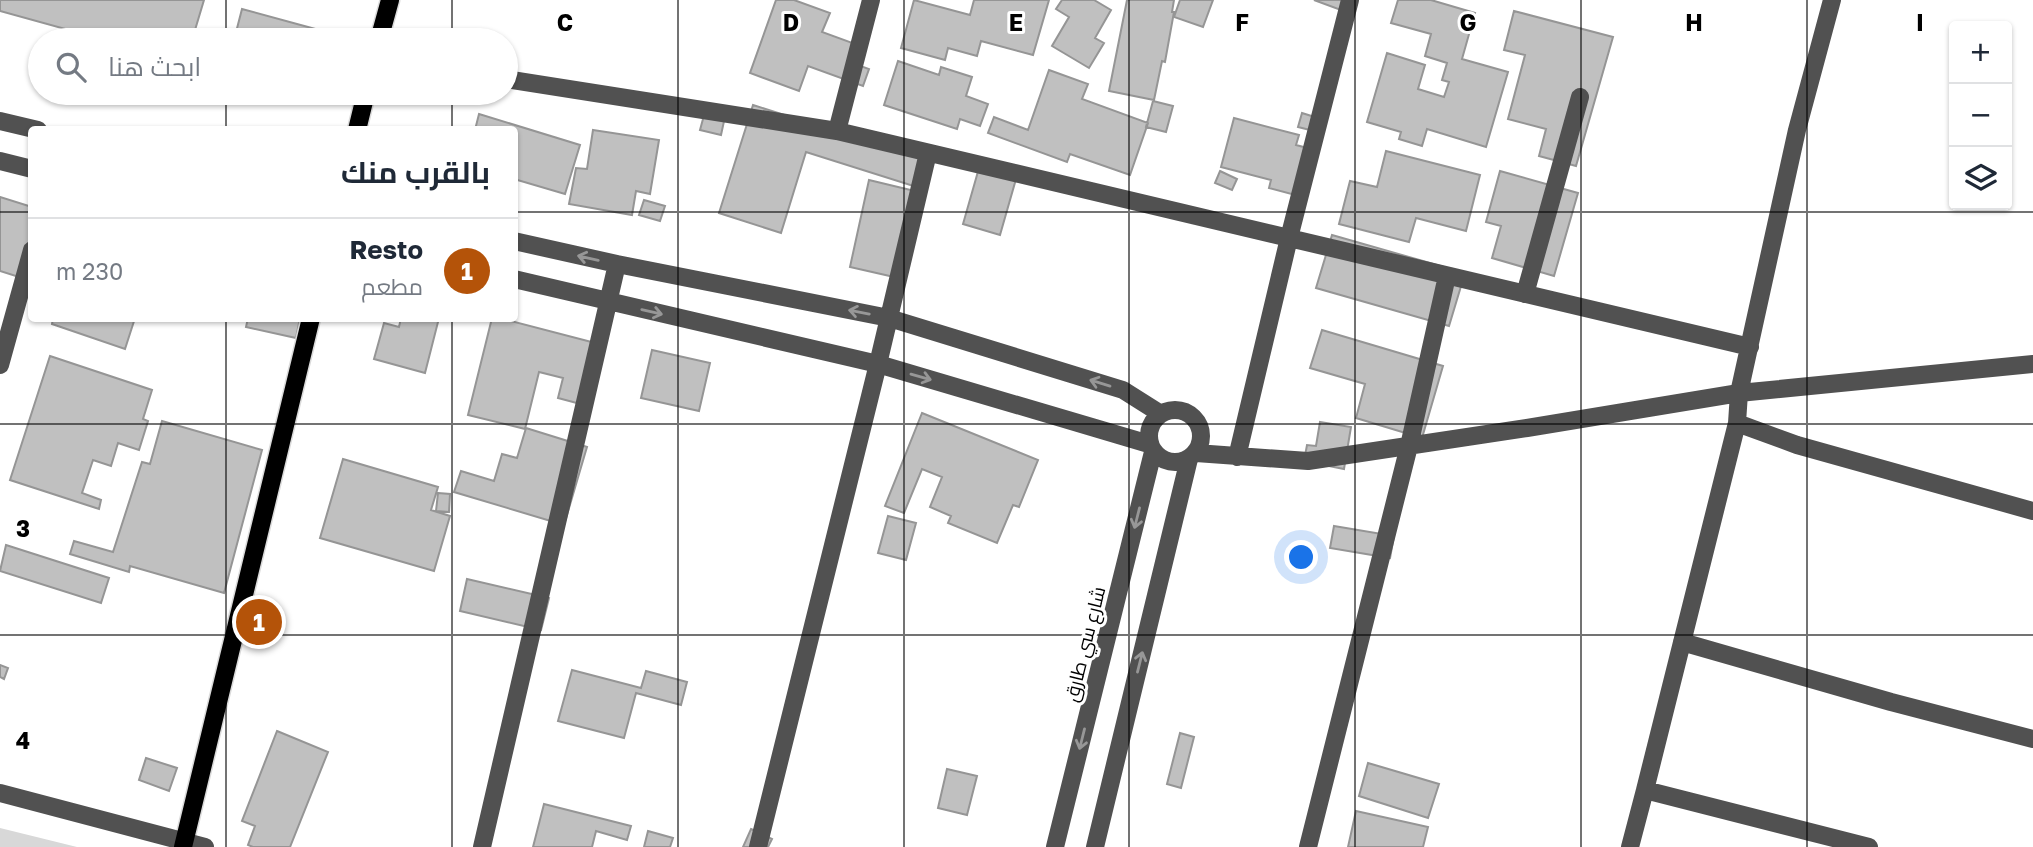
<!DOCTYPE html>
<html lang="ar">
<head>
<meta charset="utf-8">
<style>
	body { margin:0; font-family:"Golos Text",Cairo,sans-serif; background:#f2f2f3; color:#1f2937; direction:rtl }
	.controls { position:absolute; right:21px; top:21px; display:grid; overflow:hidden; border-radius:7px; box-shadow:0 2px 5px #0004 }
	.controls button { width:63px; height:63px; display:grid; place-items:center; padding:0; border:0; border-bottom:2px solid #e0e1e3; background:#fff; color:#1f2937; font:35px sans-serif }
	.you { position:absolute; left:1302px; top:558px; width:24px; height:24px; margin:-18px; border:5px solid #fff; border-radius:50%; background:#1a73e8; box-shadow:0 0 0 10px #1a73e833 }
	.badge { display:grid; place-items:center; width:46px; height:46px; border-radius:50%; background:#b45309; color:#fff; font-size:23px; font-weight:700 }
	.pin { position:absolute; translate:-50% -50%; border:4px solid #fff; box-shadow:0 2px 7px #0006 }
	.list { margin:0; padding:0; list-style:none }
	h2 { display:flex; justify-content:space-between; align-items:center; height:91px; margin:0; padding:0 28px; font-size:30px }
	h2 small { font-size:23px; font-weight:400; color:#747a83 }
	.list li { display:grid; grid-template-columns:46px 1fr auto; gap:21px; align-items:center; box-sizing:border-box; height:105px; padding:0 28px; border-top:2px solid #e0e1e3 }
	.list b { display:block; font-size:26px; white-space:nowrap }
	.list p { margin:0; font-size:23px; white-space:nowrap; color:#747a83 }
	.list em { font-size:23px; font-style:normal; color:#747a83 }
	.icon { flex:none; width:38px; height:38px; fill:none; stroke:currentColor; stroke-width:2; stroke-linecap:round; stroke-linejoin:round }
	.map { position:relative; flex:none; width:2033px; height:847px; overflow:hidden; direction:ltr }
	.search { position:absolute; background:#fff; box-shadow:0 2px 5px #0004; left:28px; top:28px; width:490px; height:77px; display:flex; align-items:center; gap:18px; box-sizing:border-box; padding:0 24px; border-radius:38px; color:#747a83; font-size:26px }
	.panel { position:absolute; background:#fff; box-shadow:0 2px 5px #0004; left:28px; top:126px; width:490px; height:196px; border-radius:7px; direction:rtl }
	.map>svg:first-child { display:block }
</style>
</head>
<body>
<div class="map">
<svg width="2033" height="847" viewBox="0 0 2033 847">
	<rect width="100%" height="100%" fill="#fff"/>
	<path fill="#d8d8d8" d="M0,828L77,847H0Z"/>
	<path fill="#c0c0c0" stroke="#959595" stroke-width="2" d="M0,0H204L192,40H105L0,11Z
		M776,0H794L830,13L822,32L858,45L852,63L869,69L863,86L808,66L799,91L750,73Z
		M914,0L970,15L974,0H1049L1033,55L981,41L977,56L948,48L945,60L901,48Z
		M1062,0H1094L1111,10L1095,38L1104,43L1089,68L1052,46L1069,17L1056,9Z
		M1127,0H1174L1172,12H1174L1165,62L1162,61L1154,100L1109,91Z
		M1180,0H1213L1203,27L1174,17Z
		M1314,0H1354L1349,13Z
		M1398,0H1431L1475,13L1462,59L1508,72L1486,147L1427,129L1422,146L1399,139L1401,132L1367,122L1387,53L1425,65L1418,89L1444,97L1449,82L1442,80L1447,63L1425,56L1431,34L1391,23Z
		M242,9L319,30L316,40H234Z
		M1514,11L1613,37L1576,166L1539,156L1546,129L1508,119L1525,55L1504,50Z
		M898,61L939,75L941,67L972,77L966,96L988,104L980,126L960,119L957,129L884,105Z
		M1049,70L1088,84L1082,99L1148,123L1130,175L1070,154L1067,162L988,133L994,117L1028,130Z
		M272,93H303L301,100Z
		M1153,101L1173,106L1166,132L1146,127Z
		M753,105L931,162L923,189L806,152L781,233L719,213Z
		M706,108L726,112L721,135L700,130Z
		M1302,113L1321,119L1318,132L1298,127Z
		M479,114L580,145L565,194L514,179V130H475Z
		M1234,118L1299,135L1296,145L1315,150L1303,197L1269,188L1271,180L1221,167Z
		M593,130L659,140L650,194L636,191L632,215L569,204L576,168L587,169Z
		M1386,151L1480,175L1466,231L1416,218L1409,242L1339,224L1350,181L1377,187Z
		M981,161L1018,172L1000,235L963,224Z
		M1220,171L1237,179L1232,190L1215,183Z
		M1500,171L1578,193L1554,276L1492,258L1501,226L1486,222Z
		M869,180L923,193L903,279L850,267Z
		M0,197L32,207V236L19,277L0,271Z
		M644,200L665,206L660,221L639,215Z
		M1332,235L1465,273L1449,326L1316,288Z
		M53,318H135L125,349L52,324Z
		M248,318H300L296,338L246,327Z
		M401,318H439L425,373L374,359L384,323L399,327Z
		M492,318H499L603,345L588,406L558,398L563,378L539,372L525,429L468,415Z
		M1322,330L1443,366L1422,438L1356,418L1365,384L1310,368Z
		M652,350L710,363L699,411L641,398Z
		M50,356L152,390L143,419L148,421L139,450L118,443L111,466L93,460L82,493L101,500L99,509L10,480Z
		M922,413L1038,460L1019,507L1013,505L997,543L948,523L951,516L930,507L942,477L922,469L904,513L885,506Z
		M162,421L262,450L224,593L130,566L129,572L70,554L74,541L113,552L142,462L150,464Z
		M1320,422L1351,427L1344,469L1304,461L1307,445L1316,446Z
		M526,428L587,447L564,525L454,492L461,471L494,481L502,454L517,458Z
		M343,459L438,487L431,510L450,516L434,571L320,538Z
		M438,493L450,494L449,512L436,511Z
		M888,516L916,523L906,560L878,553Z
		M1334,526L1394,536L1390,558L1330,548Z
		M6,545L109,578L101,603L0,571Z
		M467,579L549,598L541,630L460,611Z
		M0,665L8,668L4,679L0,677Z
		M572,670L641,688L646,671L687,682L681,705L636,693L624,738L558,721Z
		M277,731L328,752L290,847H253L248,845L255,826L242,821Z
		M1180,733L1194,737L1181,788L1167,784Z
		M146,758L177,768L169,791L139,780Z
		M1368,763L1439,784L1428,818L1359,796Z
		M947,769L977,776L967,815L938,808Z
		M544,804L631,826L627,840L596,831L592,847H533Z
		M1356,811L1428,827L1423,847H1348Z
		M751,829L772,839L768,847H743Z
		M648,831L673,838L670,847H644Z"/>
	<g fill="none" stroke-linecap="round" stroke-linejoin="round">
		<g stroke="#dbdbdb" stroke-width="21">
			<path id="major" d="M379,40L390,0
				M357,130L366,93
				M183,847L311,318"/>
		</g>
		<path stroke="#515151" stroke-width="18" d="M871,0L837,131L1750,347
			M1832,0L1797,130L1739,393L2033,364
			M506,79L837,131
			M0,121L38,130
			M0,161L32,169
			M514,241L617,264L889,318L1123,390L1161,414
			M514,279L878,364L1149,444
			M1525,294L1580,97
			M0,365L32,250
			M1149 436a26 26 0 1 1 52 0a26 26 0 1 1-52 0Z
			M1737,423L1797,445L2033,511
			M1196,453L1308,461L1527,428L1739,393L1737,423L1645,790L1869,847
			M1237,457L1289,238L1350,0
			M1682,642L1891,702L2033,739
			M0,793L205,847
			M482,847L617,264
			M758,847L878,364L928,153
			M1055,847L1153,452
			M1095,847L1189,459
			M1308,847L1409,446L1447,276
			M1630,847L1645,790"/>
		<use href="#major" stroke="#000" stroke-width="18"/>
	</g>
	<defs><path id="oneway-shaft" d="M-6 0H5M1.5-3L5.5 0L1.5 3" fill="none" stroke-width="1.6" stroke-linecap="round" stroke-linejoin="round" transform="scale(1.75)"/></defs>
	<g stroke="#979797">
		<use href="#oneway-shaft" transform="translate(588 258) rotate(-167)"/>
		<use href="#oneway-shaft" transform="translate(652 312) rotate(13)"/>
		<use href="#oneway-shaft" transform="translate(859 312) rotate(-169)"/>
		<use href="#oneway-shaft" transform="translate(921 377) rotate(16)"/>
		<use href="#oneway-shaft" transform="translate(1100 383) rotate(-163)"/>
		<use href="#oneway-shaft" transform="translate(1137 518) rotate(104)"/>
		<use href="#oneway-shaft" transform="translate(1140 662) rotate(-76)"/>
		<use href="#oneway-shaft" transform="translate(1082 739) rotate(104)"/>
	</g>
	<path fill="none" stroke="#000" stroke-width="2" stroke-opacity="0.55" d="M226,0V40M452,0V40M678,0V847M904,0V847M1129,0V847M1355,0V847M1581,0V847M1807,0V847M226,93V130M452,93V130M0,212H32M514,212H2033M226,318V847M452,318V847M0,424H2033M0,635H2033"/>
	<g text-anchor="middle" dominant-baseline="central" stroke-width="6" stroke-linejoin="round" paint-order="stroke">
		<g font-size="19" fill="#000" stroke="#fff">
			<text transform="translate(1084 644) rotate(-76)">شارع سي طارق</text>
		</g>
	</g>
	<g font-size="23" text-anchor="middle" font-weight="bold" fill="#000" stroke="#fff" stroke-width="6" stroke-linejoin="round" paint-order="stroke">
		<text x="565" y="31">C</text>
		<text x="791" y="31">D</text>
		<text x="1016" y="31">E</text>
		<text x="1242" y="31">F</text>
		<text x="1468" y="31">G</text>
		<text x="1694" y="31">H</text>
		<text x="1920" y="31">I</text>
		<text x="23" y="537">3</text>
		<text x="23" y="749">4</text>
	</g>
</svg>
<div class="controls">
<button>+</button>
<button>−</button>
<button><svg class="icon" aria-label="layers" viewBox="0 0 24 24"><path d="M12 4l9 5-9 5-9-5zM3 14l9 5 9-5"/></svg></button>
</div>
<div class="you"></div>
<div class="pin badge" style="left:259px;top:622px">1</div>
<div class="search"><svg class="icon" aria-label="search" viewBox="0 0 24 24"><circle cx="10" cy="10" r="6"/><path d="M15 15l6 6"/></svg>ابحث هنا</div>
<section class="panel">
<h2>بالقرب منك<small></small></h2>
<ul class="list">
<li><span class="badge">1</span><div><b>Resto</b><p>مطعم</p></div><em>230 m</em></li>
</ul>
</section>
</div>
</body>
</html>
